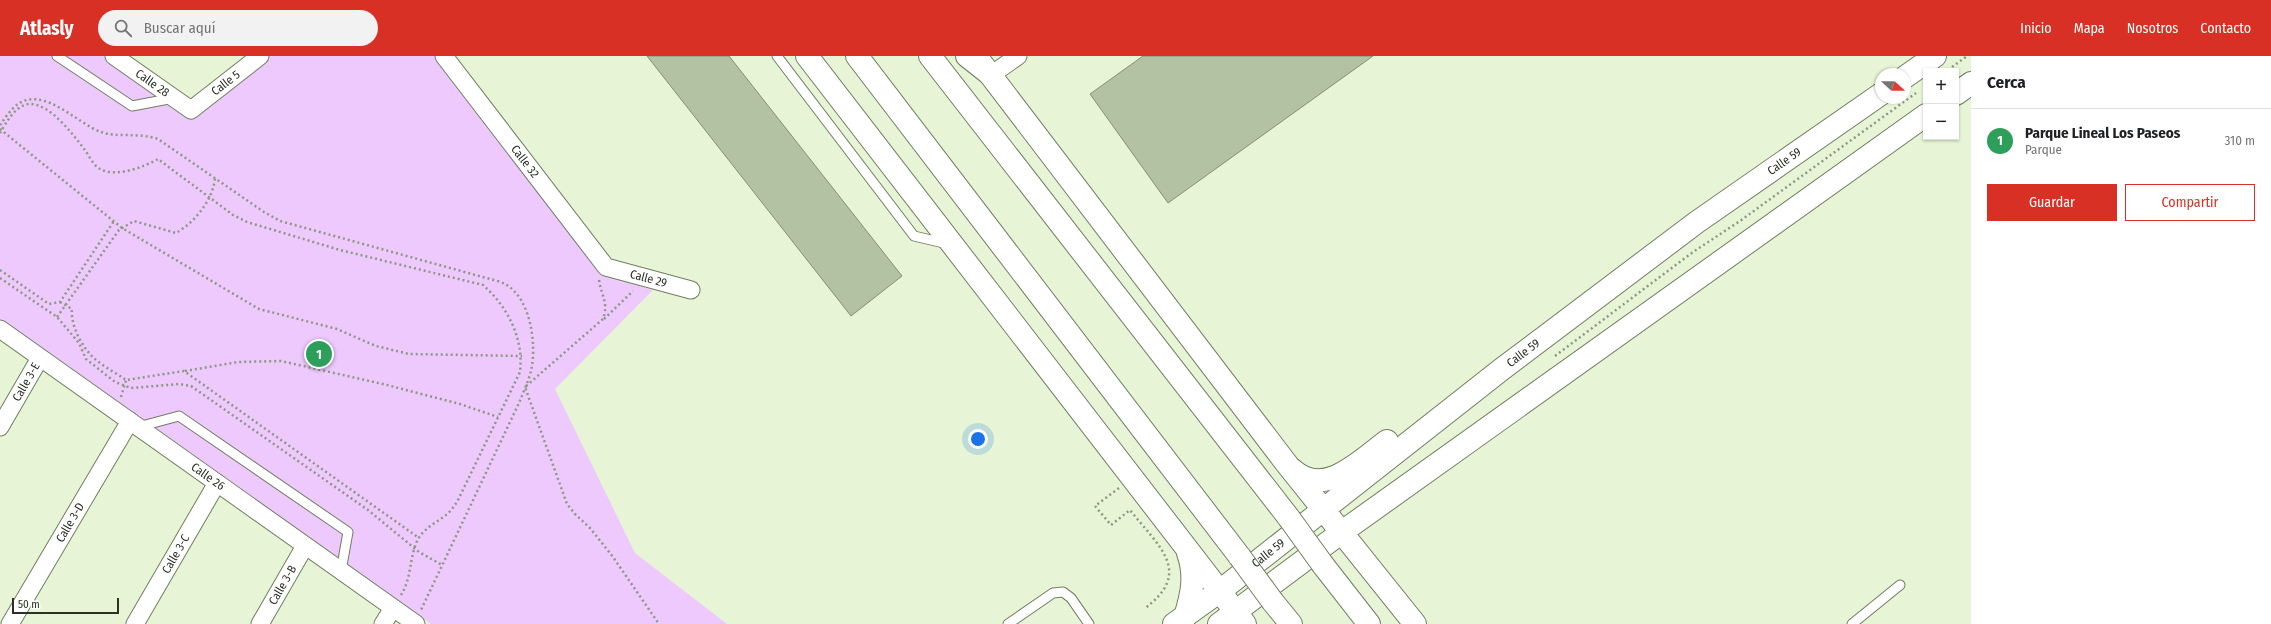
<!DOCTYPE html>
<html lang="es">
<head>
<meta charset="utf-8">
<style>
	body { margin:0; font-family:"Fira Sans Condensed",sans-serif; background:#f2f2f2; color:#202124 }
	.controls { position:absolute; right:12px; top:12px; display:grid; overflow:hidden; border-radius:0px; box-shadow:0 1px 3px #0004 }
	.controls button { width:36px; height:36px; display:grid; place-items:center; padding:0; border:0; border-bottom:1px solid #e0e0e0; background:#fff; color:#202124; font:20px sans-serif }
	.compass { position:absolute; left:1875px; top:12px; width:36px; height:36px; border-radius:50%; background:#fff; box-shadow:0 1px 3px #0004; rotate:111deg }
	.scale { position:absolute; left:12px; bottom:10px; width:107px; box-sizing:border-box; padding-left:4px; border:2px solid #2b3125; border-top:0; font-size:11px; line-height:14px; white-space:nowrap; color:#2b3125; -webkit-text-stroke:3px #fbfef8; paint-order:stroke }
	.you { position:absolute; left:978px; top:383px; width:14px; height:14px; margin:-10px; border:3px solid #fff; border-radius:50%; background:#1a73e8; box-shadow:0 0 0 6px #1a73e833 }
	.badge { display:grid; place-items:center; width:26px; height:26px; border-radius:50%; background:#d93025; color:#fff; font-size:13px; font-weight:700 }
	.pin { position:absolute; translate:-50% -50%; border:2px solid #fff; box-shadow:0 1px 4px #0006 }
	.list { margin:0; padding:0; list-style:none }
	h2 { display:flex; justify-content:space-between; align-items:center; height:52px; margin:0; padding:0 16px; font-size:17px }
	h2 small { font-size:13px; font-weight:400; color:#757577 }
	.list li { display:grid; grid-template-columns:26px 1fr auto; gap:12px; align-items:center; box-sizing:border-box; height:64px; padding:0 16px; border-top:1px solid #e0e0e0 }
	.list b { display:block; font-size:15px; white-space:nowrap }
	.list p { margin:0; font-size:13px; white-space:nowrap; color:#757577 }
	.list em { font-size:13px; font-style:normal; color:#757577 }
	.actions { display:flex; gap:8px; padding:12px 16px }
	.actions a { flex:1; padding:9px 0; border:1px solid #d93025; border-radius:0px; text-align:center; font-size:14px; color:#d93025 }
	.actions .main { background:#d93025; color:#fff }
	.icon { flex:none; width:22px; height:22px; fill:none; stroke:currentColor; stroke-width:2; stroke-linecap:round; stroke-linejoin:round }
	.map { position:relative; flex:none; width:1971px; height:568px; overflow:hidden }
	header { display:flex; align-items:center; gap:24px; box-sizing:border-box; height:56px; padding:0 20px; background:#d93025; color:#fff }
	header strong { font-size:19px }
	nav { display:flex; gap:22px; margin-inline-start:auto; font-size:14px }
	.search { width:280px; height:36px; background:#f2f2f2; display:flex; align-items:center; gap:10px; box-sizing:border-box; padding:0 14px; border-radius:22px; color:#757577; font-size:15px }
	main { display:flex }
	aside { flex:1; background:#fff }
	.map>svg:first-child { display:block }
</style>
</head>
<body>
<header>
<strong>Atlasly</strong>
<div class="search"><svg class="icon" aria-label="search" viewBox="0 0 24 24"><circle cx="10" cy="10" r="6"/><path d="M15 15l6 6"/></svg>Buscar aquí</div>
<nav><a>Inicio</a><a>Mapa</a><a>Nosotros</a><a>Contacto</a></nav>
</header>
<main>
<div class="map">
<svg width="1971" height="568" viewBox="0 0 1971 568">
	<rect width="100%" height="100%" fill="#e7f5d6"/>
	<path fill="#eec9fe" d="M0,0H103L192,62L268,0H444L606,220L653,234L555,333L635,497L727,568H431L0,264Z"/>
	<path fill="#b4c2a4" stroke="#839073" d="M647,0H729L902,220L851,260Z
		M1143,0H1373L1168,147L1090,38Z"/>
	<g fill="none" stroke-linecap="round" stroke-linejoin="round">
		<g stroke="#717e62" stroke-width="11">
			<path id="lane" d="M57,0L132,50L174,42
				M777,0L914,180L948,188
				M138,371L179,360L348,476L341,515
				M1008,568L1053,537L1063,536L1071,542L1089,568
				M1852,568L1900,529"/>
		</g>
		<g stroke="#717e62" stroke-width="19">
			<g id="street">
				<path id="s1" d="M114,0L191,54L260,0"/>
				<path id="s2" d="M444,0L606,211L691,234"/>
				<path d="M991,19L1018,0"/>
				<path id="s3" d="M0,273L416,568"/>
				<path id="s4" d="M0,371L40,302"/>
				<path id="s5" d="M10,568L130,365"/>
				<path id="s6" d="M135,568L217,427"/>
				<path id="s7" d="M260,568L305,490"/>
				<path d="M383,568L393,552"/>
			</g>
		</g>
		<g stroke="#717e62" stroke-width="24">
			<g id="secondary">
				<path d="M807,0L1245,568"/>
				<path d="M979,4L1286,407L1415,568"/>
				<path d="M1905,21L1935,0"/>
				<path d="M1956,38L1971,27"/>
				<path d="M1293,414C1324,443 1361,404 1387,385"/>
				<path d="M1185,561C1192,538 1196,520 1188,497"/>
				<path id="s8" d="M1174,568L1220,535L1502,313L1697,166L1881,38"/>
				<path d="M1219,568L1342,476L1926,59"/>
			</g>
		</g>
		<g stroke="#717e62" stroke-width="24">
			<path id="highway" d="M857,0L1240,501
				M930,0L1289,462
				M967,0L991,19
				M1323,509L1369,568
				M1273,546L1291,568"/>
		</g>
		<path stroke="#8d9781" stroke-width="2.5" stroke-dasharray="2 3" stroke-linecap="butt" d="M1948,14L1967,0
			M0,69C5,62 11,53 18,48C44,30 78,68 101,76C117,82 138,76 158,83L264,156L280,165L490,223C495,224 501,226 505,228C531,242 537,289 531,315C528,326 523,337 519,347L421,554
			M0,73L122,172L259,253L337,273L376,290L409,298L522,300
			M0,77C6,67 16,48 30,48C51,48 73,79 85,94C89,100 94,110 100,113C115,122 144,111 158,103L233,159L247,166L340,194L483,229C508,251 524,283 520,316L457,446C454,450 451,455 447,458C438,466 425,471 418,483C409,501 412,522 401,539
			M0,214L49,248L60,246L114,165
			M0,222L57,261L79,287L86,303L115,326L131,332L179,328L191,330L368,454L419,496L442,509
			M599,224C601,239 609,247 603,263L525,331L567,448L575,458L590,472L613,501L659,568
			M60,246L72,253C70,269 83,293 95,303C104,311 116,317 126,324L184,315L419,482
			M57,261L119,174L134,165L176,177C195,166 213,144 215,122
			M604,263L633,235
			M1555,300L1693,196L1740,165L1916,37
			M185,315L238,306L281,305L387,329L460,348L498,361
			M121,341L126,324
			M1119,432L1095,450L1111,469L1130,454C1159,491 1194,516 1144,553"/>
		<use href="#lane" stroke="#fff" stroke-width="9"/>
		<use href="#street" stroke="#fff" stroke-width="17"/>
		<use href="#secondary" stroke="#fff" stroke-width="22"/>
		<use href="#highway" stroke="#fff" stroke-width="22"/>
		<g stroke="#717e62" stroke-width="24" stroke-linecap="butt">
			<path id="highway-bridge" d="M1289,462L1323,509
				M1240,501L1273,546"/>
		</g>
		<use href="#highway-bridge" stroke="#fff" stroke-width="22"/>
	</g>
	<g text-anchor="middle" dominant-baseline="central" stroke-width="3" stroke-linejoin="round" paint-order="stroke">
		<g font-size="12" fill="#2b3125" stroke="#fbfef8">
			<text stroke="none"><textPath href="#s1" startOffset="47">Calle 28</textPath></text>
			<text stroke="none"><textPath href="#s1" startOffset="138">Calle 5</textPath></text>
			<text stroke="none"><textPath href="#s8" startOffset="766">Calle 59</textPath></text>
			<text stroke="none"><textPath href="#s2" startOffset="133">Calle 32</textPath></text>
			<text stroke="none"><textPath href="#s2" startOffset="310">Calle 29</textPath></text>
			<text stroke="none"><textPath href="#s8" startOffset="442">Calle 59</textPath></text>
			<text stroke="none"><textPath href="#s4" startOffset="52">Calle 3-E</textPath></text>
			<text stroke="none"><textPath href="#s3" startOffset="255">Calle 26</textPath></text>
			<text stroke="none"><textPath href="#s5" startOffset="118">Calle 3-D</textPath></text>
			<text stroke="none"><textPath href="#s6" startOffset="81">Calle 3-C</textPath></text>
			<text stroke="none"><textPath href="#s8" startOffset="118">Calle 59</textPath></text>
			<text stroke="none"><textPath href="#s7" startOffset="45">Calle 3-B</textPath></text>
		</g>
	</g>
</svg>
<div class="controls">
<button>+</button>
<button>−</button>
</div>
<svg class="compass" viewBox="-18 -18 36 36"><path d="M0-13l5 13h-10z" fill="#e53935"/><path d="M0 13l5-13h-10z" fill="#757577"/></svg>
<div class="scale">50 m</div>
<div class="you"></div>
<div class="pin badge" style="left:319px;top:298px;background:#2e9e5b">1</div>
</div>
<aside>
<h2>Cerca<small></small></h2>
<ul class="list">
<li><span class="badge" style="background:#2e9e5b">1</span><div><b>Parque Lineal Los Paseos</b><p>Parque</p></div><em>310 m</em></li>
</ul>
<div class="actions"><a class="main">Guardar</a><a>Compartir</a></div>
</aside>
</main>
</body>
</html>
